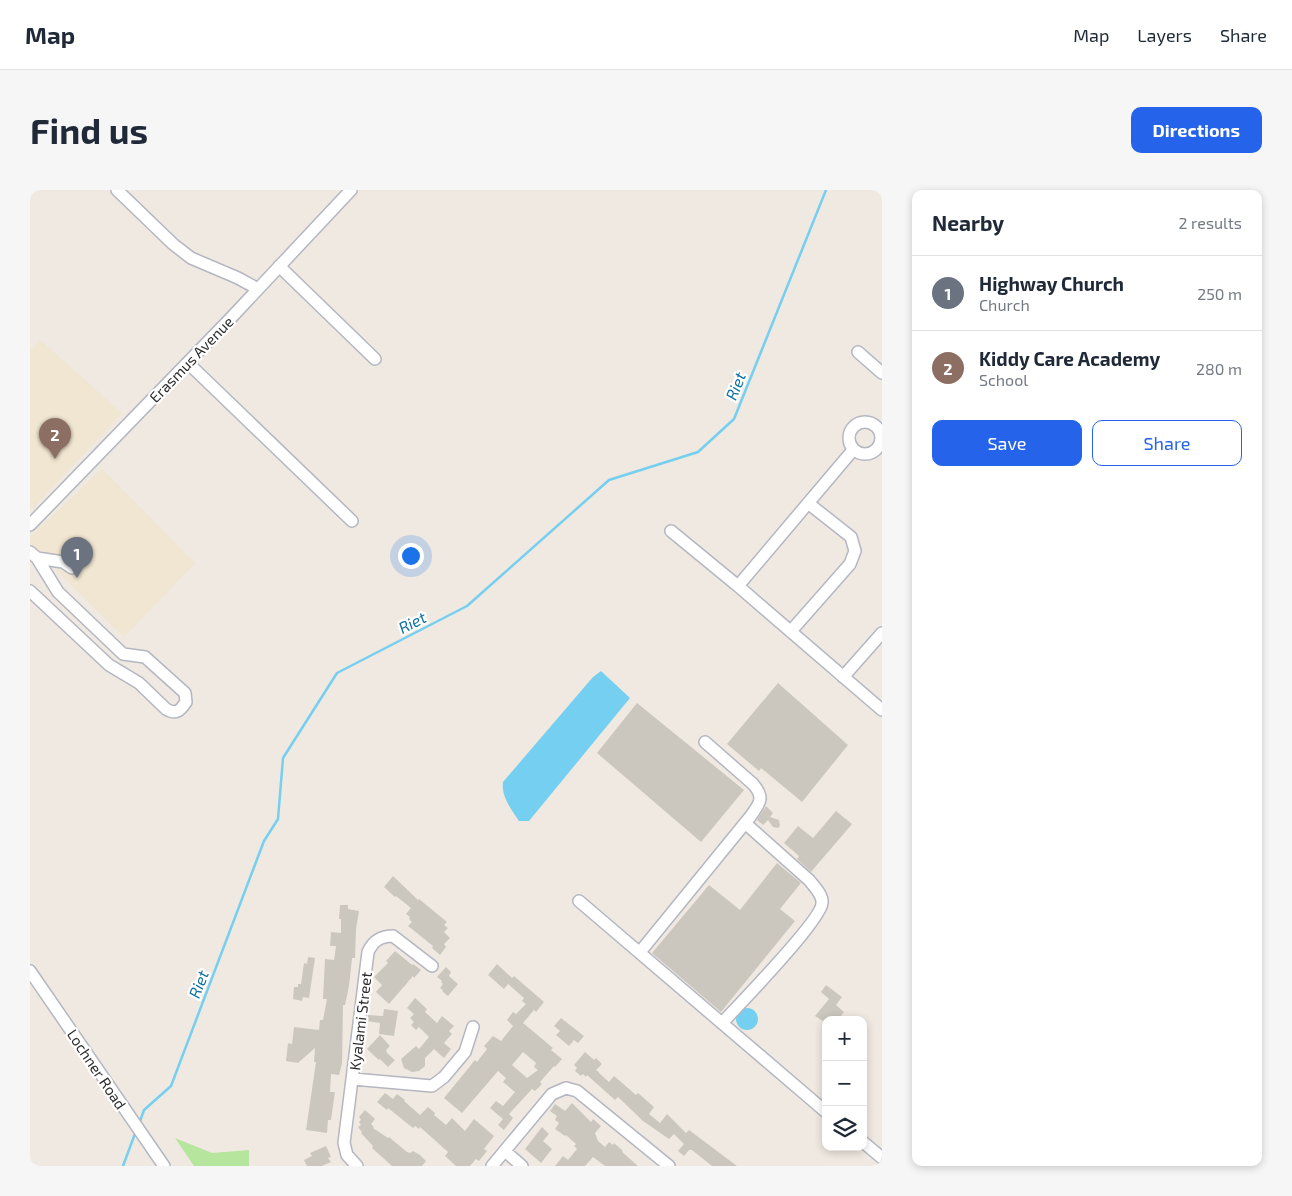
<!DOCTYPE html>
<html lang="en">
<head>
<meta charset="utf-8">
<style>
	body { margin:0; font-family:"Exo 2",sans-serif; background:#f6f6f7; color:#1f2937 }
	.controls { position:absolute; right:15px; bottom:15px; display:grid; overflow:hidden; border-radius:10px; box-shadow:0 2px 8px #0003 }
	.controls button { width:45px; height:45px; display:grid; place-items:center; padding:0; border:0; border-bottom:1px solid #e0e1e3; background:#fff; color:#1f2937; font:25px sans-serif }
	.you { position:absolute; left:380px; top:365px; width:18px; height:18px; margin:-12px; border:4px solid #fff; border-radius:50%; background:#1a73e8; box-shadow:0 0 0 8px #1a73e833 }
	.badge { display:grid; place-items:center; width:32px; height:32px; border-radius:50%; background:#2563eb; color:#fff; font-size:16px; font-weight:700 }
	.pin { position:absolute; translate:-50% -41px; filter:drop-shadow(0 1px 2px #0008) }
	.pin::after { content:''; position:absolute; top:26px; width:18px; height:15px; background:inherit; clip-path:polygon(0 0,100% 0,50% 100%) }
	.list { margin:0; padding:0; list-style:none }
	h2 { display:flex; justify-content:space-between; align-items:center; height:65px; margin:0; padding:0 20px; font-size:21px }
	h2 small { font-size:16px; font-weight:400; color:#747a83 }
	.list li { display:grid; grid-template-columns:32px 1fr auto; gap:15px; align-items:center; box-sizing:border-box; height:75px; padding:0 20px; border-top:1px solid #e0e1e3 }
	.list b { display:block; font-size:19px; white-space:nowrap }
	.list p { margin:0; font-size:16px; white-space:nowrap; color:#747a83 }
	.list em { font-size:16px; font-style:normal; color:#747a83 }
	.actions { display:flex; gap:10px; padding:15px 20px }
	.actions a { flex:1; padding:11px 0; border:1px solid #2563eb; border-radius:10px; text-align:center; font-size:18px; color:#2563eb }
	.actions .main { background:#2563eb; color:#fff }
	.icon { flex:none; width:28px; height:28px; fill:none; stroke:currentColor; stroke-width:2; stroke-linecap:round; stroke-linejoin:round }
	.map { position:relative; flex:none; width:852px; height:976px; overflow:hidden; border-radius:10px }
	header { display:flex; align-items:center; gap:30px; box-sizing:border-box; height:70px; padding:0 25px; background:#fff; border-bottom:1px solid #e0e1e3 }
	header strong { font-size:24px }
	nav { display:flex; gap:28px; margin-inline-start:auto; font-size:18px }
	.intro { display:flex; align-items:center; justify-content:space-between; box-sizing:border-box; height:120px; padding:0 30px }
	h1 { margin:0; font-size:35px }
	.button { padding:12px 22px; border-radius:10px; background:#2563eb; color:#fff; font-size:18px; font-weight:700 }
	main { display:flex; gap:30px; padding:0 30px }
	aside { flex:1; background:#fff; border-radius:10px; box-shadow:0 2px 8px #0003 }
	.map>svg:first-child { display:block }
</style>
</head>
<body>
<header>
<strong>Map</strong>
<nav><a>Map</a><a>Layers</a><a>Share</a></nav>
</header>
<div class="intro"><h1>Find us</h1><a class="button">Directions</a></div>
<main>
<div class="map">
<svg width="852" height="976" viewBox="0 0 852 976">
	<rect width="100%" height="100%" fill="#efe9e1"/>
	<path fill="#f0e6d1" d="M10,150L92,223L3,318L0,315V161Z
		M72,279L165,373L94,447L0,354V347Z"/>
	<path fill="#b6e59e" d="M145,948L182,963L219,960V976H164Z"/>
	<path fill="#75cff0" d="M571,481L600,508L499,631H489C481,619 471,606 473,592L563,487Z
		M706 829a11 11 0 1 1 22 0a11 11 0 1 1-22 0Z"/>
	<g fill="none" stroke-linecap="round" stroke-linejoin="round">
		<path stroke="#75cff0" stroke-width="2.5" d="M109,934L114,920L141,896L234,651L248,629L253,568L307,483L437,416L579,290L668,262L704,229L796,0
			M93,976L106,941"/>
	</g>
	<path fill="#cbc7bf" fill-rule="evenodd" d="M748,493L818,555L772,612L731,578L729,581L697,554Z
		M607,513L714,600L671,652L567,563Z
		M736,616L743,623L740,627L749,630L750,636L748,638L743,637L738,630L733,635L727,630Z
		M806,621L822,634L781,682L767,669L769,666L754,653L768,636L783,648Z
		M747,673L771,693L750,719L765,731L691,822L622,763L679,695L710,720Z
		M363,686L388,710L389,709L417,732L414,735L418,738L414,742L420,748L414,754L416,757L410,765L402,758L403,756L378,736L382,732L379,729L380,727L376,724L381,718L366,706L365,707L354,697Z
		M310,715H318V719L329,721L326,739L325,768H322L319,796L315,815H313L312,873L309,885L301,884L300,902H305L301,930H298L297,943L276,940L286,872H284L285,858L268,873L256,871L258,853L262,854L264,837L289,840L290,830H293L297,809H293L295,769L304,770L306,756H300L301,742L311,743V729H309Z
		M365,761L382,775L383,774L391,780L384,788L383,786L359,814L346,802L352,795L344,787L358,773L356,771Z
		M278,767L285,768L279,808L273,807L272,811L263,809L264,797H268V794H271L274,773L277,774Z
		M467,774L482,788L484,786L514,812L506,822L504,820L493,833L523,858L521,860L532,869L525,877L524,876L510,892L512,894L505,901L502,899L479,924L483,928L474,940L468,935L473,929L460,918L466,911L473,916L485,902L473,892L476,888L468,881L432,923L414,908L445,870L447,872L457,859L454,856L463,846L471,851L483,836L477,830L483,822L486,824L496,814L492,811L494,808L478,794L474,799L458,785ZM493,862L506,873L504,877L508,880L497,888L482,875Z
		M416,777L421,782L419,786L428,794L418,806L412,801L413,800L410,798L413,794L411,792L412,791L407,787Z
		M796,795L812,807L806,815L814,822L808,830H794L793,831L785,826L799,809L791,802Z
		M385,808L397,819L395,822L407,833L412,826L424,836L419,841L422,844L414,853L421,859L414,868L404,859L395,868V876L389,881L382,882L374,878L371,869L386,856L389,859L399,847L389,837L386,840L381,835L384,832L380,828L384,824L377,818Z
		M354,819L368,821L364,846L349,844L350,833L337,831L338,825L353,826Z
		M531,828L554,846L548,853L544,850L539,856L526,845L530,841L524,836Z
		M350,845L360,856L356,860L357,863L365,870L358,877L350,869L349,870L337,859Z
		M555,862L564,870L566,868L572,874L566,880L569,882V883L579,892L584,886L606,905L608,903L624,917L619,924L630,933L637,924L656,943L659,940L707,976H682L662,960H659L654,966L648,961L654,954L644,944L639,949L613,931L588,907L585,910L557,885L556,887L553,884L551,886L545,881L547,878L544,875Z
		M355,903L363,909L367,904L375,910L374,911L390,925L398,917L405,923L404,925L416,935L422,928L435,941L444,929L464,946L454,959L457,961L449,971L446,969L440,976H426L415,966L418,962L390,937L389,939L385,936L383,938L358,918L357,920L347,912Z
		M542,913L561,932L563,929L571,936L565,943L568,951L575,957L579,952L583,955L584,953L593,961L592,962L608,976H575L563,967L555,976H525L533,966L538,970L547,959L544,956L546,954L536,945L535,946L525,939L529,933L525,930L527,926L520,921L525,914L535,921Z
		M335,920L345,929L341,934L344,937L343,938L358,948L359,947L377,962L380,963L383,961L390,965L396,971L392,976H362L342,958L343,956L331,943L332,942L328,937L331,935L329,932L331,930L329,927Z
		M512,937L519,944L513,951L522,959L511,973L495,959Z
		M296,956L301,967L298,968L301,972L292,976H277L274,970L282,966L280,963Z"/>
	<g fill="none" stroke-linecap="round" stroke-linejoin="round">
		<g stroke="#b4b7c1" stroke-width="14">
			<path id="minor" d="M87,0L143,54L161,68L208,88L228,99
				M249,76L345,169
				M828,162L852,183
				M158,173L322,331
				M819 248a16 16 0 1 1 32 0a16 16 0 1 1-32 0Z
				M0,335L199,130L321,0
				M641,341L708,396L852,520
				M0,362L7,368L28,402L93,464L115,467L155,503L156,512C150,521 146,525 136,519L109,493L79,475L0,401
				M7,368L33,372L42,378
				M708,396L823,260
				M761,441L820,374L825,361L821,347L778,313
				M813,487L852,443
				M549,711L796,922
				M610,762L720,627C730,613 735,608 723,594L675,552
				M0,781L134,976
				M692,833C708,816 792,729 792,713C793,705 784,696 779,690L715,633
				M323,889L402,896L414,887L435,862L443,837
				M833,952L852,968
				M475,961L492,976
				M327,976L317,965L314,953L338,762C343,751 350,746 363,746L402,776
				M462,976L522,904L536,898L547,901L639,976"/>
		</g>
		<use href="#minor" stroke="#fff" stroke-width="11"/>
	</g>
	<g text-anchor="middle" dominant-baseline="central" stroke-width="4.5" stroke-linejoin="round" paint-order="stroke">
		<g font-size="15" fill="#2e2e2e" stroke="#fff">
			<text transform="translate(161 169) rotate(-46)">Erasmus Avenue</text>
			<text transform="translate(330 831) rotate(-83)">Kyalami Street</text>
			<text transform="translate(67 879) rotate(56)">Lochner Road</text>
		</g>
		<g font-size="16" font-style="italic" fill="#0d6fa3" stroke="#fff">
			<text transform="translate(705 196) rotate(-68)">Riet</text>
			<text transform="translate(382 432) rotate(-27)">Riet</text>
			<text transform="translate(168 794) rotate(-69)">Riet</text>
		</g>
	</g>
</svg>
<div class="controls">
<button>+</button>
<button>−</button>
<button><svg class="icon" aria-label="layers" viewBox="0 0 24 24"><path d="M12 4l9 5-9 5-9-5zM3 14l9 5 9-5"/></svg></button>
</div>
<div class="you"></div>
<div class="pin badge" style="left:47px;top:388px;background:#6b7280">1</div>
<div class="pin badge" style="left:25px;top:269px;background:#8d6e63">2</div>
</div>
<aside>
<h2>Nearby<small>2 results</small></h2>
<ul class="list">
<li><span class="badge" style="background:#6b7280">1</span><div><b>Highway Church</b><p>Church</p></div><em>250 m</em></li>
<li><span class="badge" style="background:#8d6e63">2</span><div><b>Kiddy Care Academy</b><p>School</p></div><em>280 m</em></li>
</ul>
<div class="actions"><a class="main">Save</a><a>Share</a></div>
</aside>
</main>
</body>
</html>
